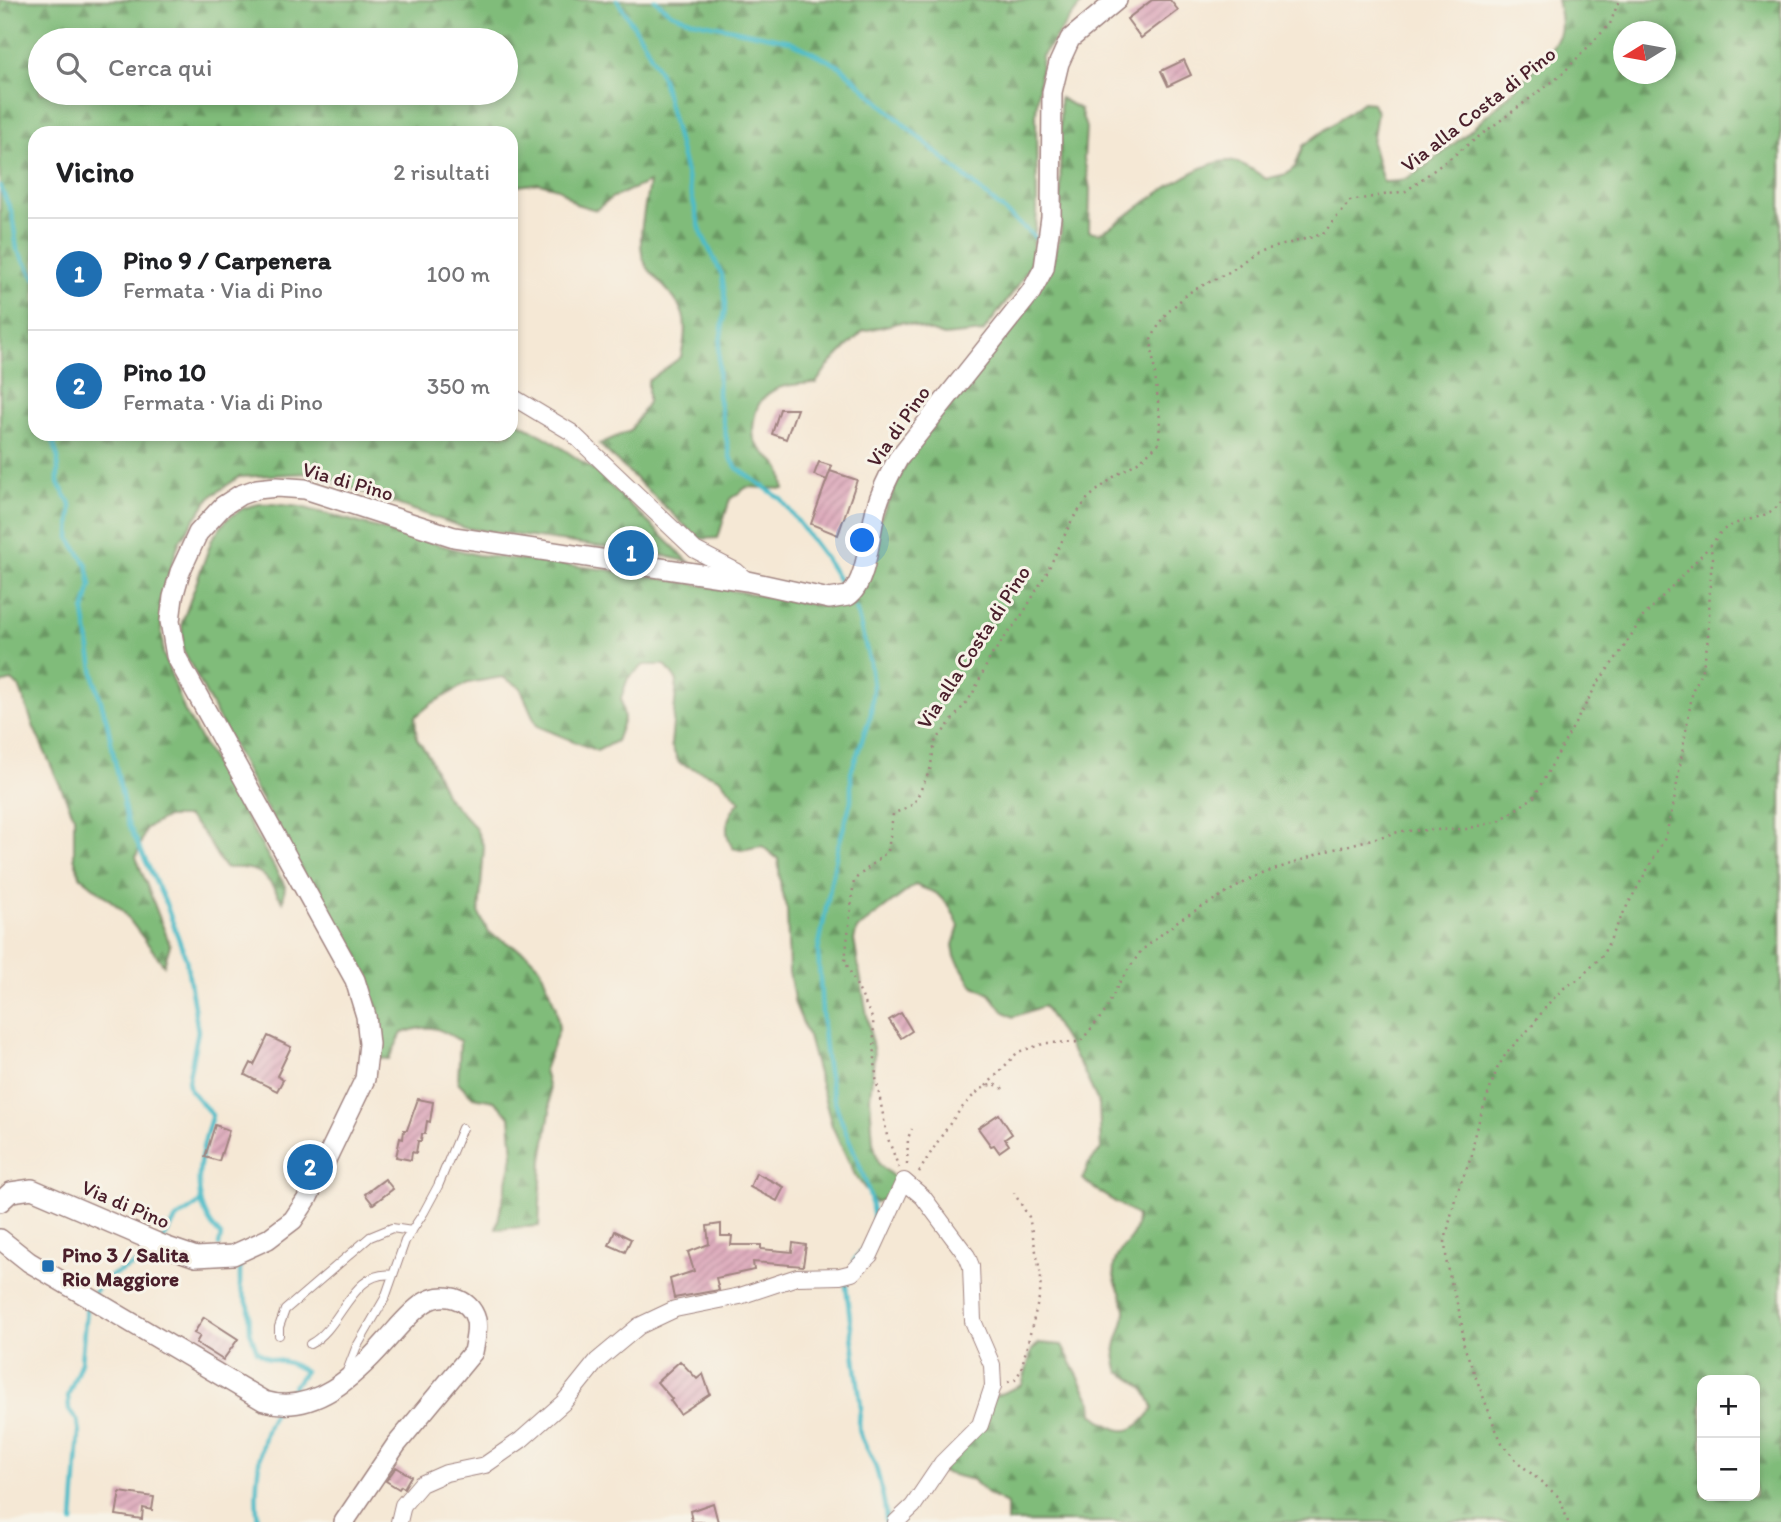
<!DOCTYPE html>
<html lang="it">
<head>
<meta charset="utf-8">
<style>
	body { margin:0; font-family:Itim,sans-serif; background:#f2f2f2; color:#202124 }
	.controls { position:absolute; right:21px; bottom:21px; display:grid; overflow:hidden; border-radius:14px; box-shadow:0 4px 10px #0003 }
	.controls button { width:63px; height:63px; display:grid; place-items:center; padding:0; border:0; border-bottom:2px solid #e0e0e0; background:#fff; color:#202124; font:35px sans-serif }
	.compass { position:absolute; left:1613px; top:21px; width:63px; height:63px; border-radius:50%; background:#fff; box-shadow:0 4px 10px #0003; rotate:259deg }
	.you { position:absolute; left:863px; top:541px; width:24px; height:24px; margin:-18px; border:5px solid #fff; border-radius:50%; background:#1a73e8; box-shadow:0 0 0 10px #1a73e833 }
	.badge { display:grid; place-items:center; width:46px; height:46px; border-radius:50%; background:#1f6fb2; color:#fff; font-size:23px; font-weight:700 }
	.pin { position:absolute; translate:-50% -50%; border:4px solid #fff; box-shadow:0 2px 7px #0006 }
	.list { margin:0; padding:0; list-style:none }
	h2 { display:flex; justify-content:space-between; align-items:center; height:91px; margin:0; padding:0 28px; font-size:30px }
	h2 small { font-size:23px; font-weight:400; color:#757577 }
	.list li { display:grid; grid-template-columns:46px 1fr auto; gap:21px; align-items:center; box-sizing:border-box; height:112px; padding:0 28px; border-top:2px solid #e0e0e0 }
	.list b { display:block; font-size:26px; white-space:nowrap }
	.list p { margin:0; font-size:23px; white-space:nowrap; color:#757577 }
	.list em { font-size:23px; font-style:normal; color:#757577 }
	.icon { flex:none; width:38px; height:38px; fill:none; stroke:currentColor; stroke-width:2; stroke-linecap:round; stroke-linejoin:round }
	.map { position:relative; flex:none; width:1781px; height:1522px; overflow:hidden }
	.search { position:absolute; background:#fff; box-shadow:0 4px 10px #0003; left:28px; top:28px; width:490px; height:77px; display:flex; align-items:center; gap:18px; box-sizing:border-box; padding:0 24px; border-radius:38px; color:#757577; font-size:26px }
	.panel { position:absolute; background:#fff; box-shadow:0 4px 10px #0003; left:28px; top:126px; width:490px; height:315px; border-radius:21px }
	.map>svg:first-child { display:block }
</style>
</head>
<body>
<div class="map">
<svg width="1781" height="1522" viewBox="0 0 1781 1522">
	<defs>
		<pattern id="forest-firs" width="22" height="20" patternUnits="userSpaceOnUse" patternTransform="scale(1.75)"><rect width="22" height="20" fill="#80bc7a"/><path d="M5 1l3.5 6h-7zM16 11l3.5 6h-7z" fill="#6b9864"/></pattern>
		<pattern id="building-hatch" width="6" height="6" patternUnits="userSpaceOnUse" patternTransform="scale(1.75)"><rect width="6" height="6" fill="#deadbd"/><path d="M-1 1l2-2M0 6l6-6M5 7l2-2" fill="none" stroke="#c094a3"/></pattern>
	</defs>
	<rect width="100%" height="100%" fill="#f7f3e8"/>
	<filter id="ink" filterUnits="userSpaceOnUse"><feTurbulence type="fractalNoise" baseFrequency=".0143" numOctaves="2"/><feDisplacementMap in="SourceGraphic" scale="14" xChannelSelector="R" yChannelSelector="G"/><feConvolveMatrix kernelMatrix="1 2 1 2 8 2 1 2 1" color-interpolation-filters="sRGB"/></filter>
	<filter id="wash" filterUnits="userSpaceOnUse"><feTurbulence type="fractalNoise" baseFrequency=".00686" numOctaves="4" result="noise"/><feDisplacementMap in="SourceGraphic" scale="28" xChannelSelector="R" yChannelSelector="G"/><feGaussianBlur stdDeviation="1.57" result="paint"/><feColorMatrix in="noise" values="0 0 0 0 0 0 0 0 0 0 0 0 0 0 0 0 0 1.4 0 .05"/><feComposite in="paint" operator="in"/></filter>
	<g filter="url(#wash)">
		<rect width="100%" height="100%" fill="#f5e8d5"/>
		<path fill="url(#forest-firs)" stroke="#656e52" stroke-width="2" fill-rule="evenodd" d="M0,0H1084L1042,56L1036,112L1037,213L1031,264L1015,290L983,332L944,336L902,322L863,331L828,366L816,383C791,384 765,385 756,411C754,418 752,431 754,438C758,451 772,457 779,467C783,472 783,482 784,489L747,487L730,499L718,538L699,539L599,444L630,431L648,402V381L681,357C690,318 685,309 658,280C654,275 647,269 645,263C635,240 646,206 649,182L611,198L596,210L576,204L558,188L539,183L511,187V133H35V434H511V418L549,439L595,471L689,562L661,555L465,528L308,473L239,477L210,497L179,542L160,601L163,653L185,712L285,886L283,902C264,873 262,866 225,868C211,848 206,832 187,817H167L146,828L136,857L170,945L164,965L121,909L80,876L74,857V816L34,728L20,688L12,681L0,684ZM40,40H506V93H40Z
			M1557,0H1781V1522H1007V1504L988,1494L973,1480L941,1472L995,1396L1022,1385L1032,1350L1039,1343L1062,1345L1092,1403L1093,1414C1118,1434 1132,1439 1153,1409C1148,1389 1137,1381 1119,1372C1109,1344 1123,1336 1125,1313C1127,1296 1107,1279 1116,1259C1124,1241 1137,1240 1137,1216C1118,1202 1099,1195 1083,1179L1088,1165L1101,1149L1099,1104L1082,1068L1044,1006L1013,1017L1003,1011L990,994L972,985L955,957L953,945L959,926L950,907L936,893L915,885L857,929L854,940L874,1055L870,1098L873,1142L879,1164L895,1178L890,1198L875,1202L855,1175L832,1126L807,1033L795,1004L789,972L787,910L781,890L778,859L762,846L741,850L733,848C722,832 727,815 740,801L719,778L679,763L671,745L677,681L665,665H644L628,678L621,698L624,719L616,741L597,751L537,726L520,687L502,677L468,683L431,704L415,717L417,739L429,756L446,796L475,827L484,847L479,914L489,933L526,953L540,967L556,1008L559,1029L544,1070L549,1090L550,1112L542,1160L539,1226L496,1229L513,1156L510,1116L494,1101L473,1097L458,1082L460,1041C437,1026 428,1024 402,1033L389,1059L377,1058L368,989L256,790L183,650L182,623L212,539L227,519L244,508L259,504H273L301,507L477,555L610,570L824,606H839L909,458L1054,258L1061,232L1060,98L1080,109L1086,128L1084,159L1090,189L1089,231L1099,233L1109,228C1136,210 1195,162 1227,161C1242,161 1255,171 1266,179L1287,174L1295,167L1303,146L1363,102L1373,103L1377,112L1372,143L1383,182C1390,182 1399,182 1405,179C1435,165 1552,63 1560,32C1563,22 1559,10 1557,0ZM1624,32H1666V74H1624ZM1702,1380H1755V1496H1702Z"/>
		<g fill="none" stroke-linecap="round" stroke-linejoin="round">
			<path stroke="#4ebcc8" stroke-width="4.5" d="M617,0L644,42L662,78L701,232L722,275L726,304L719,349L718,395L730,457L737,468L781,499L826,559L841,584
				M655,0L671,13L693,21L790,41L841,67L908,128L1036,238
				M0,186L12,213L17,249L35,278
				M51,434L58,458V483L71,505L70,539L87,565L91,585L84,612L95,681L107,722L127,821L166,904L186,959L198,1031L188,1081L190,1090L212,1115C200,1155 186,1202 221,1236L219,1245
				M856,609L870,663L873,687L871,714L851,772V801L837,851L818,951L819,966C823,1013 822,1066 838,1111C853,1154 872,1183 875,1230
				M163,1240L176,1219L201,1202
				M854,1261L868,1243
				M240,1262V1287L249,1307L250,1331L257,1351L268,1358L289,1363L305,1371L285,1398
				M845,1278L861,1407C854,1440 867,1441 876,1468C880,1481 886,1509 886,1522
				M94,1293L102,1280L154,1255L157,1250
				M73,1522L79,1434L77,1420L69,1410L68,1396L81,1362L86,1308L88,1304
				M258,1522C254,1490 258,1434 277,1408"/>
		</g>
		<g id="blocks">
			<path fill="url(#building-hatch)" d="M1152,0H1170L1178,10L1141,38L1127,19Z
				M1184,60L1191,75L1168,86L1161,71Z
				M780,409H797L786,439L772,434Z
				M819,462L832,466L827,480L814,475Z
				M830,471L857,480L838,535L811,524Z
				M901,1013L912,1031L901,1038L889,1020Z
				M268,1036L291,1047L277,1076L283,1080L277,1091L245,1075L251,1063L254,1065Z
				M418,1099L433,1102L430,1122L427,1121L425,1134H422L421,1141H418L416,1153L412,1152L411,1160L396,1157L400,1138L403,1139L404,1130H407Z
				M999,1114L1012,1134L1005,1139L1009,1145L999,1152L994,1145L991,1146L978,1128Z
				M215,1125L229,1130L219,1161L205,1157Z
				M756,1173L784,1187L777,1201L750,1187Z
				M385,1179L393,1189L373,1204L365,1194Z
				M721,1224V1236H732L731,1245H761V1249L792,1252L793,1243L806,1245L803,1266L753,1262L754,1270L716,1278L719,1290L674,1298L670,1279L694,1271L688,1252L709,1244L707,1226Z
				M615,1231L631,1239L625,1252L609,1245Z
				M204,1317L238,1339L223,1360L196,1343L200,1336L194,1333Z
				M680,1361L697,1379L703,1374L710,1394L680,1414L670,1400L672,1399L657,1382Z
				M396,1467L411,1476L404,1488L401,1486L399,1489L386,1481Z
				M120,1492L154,1497L152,1510L143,1508L142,1519L116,1515Z
				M713,1503L718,1522H692L690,1511Z"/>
		</g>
	</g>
	<g filter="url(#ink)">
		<use href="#blocks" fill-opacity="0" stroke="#a08480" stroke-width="2"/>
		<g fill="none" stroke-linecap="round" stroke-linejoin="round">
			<g stroke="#a08480" stroke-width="10">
				<path id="service" d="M279,1335V1327L285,1310L370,1237L392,1228L412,1231
					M310,1344C342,1328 351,1269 393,1275
					M346,1374L356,1348L385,1298L405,1241L424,1212L438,1186L462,1128"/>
			</g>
			<g stroke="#a08480" stroke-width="18">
				<path id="minor" d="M511,396L571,432L695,550L736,571L747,581
					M399,1522L403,1505L421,1484L446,1473L485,1465L521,1440L564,1402L597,1361L639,1326L675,1309L740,1296L797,1277L840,1276L852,1273L870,1255L904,1181L923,1197L967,1256L971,1266L973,1321L992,1365L993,1386L980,1425L942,1463L913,1506L896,1522"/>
			</g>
			<g stroke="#a08480" stroke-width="22">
				<path id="tertiary" d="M0,1202L11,1192L32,1189L167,1247L196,1257L233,1255L268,1239L293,1220L307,1199L365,1079L369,1044L366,1016L355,980L176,656L170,621L173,597L180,572L198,533L223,506L240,495L257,489L277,487L305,489L454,537L747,581L829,599L848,596C867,584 870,531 876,509C881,491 889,475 898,459L1031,292L1044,268L1051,217L1052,92L1059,63L1070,39L1117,0
					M0,1239L29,1262L264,1401C314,1416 356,1375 386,1341C398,1328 409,1313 424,1303C442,1291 470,1297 476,1320C478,1331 475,1341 473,1352L396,1445L344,1522"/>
			</g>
			<path stroke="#a08480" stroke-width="2.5" stroke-dasharray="2 5" stroke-linecap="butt" d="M986,1086L1018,1052L1046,1043L1080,1042L1105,1012L1119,983L1141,951L1179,920L1254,877L1327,851L1402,831L1466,829L1499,821L1534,797L1597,684L1622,650L1642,618L1710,546
				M907,1164L908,1138L912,1129
				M899,1168L887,1136L876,1078L873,1020L845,961L854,880L888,851L893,814L914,804L930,770L935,742L972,695L991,656L1024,612L1047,572L1072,520L1088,498L1115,476L1141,460L1159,443L1160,419L1151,340L1163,317L1188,293L1231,271L1254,253L1323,234L1350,201L1406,191L1560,76L1610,24L1619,0
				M919,1172C930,1155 980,1064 1003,1089
				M1008,1382L1015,1380L1021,1370L1040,1294L1041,1276L1029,1217L1014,1193
				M1568,1522L1560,1498L1519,1463L1503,1445L1494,1425L1464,1346L1461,1318L1447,1267L1445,1241L1456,1195L1472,1155L1475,1132L1497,1069L1507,1052L1532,1026L1548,1004L1564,988L1579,979L1602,956L1627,906L1665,838L1673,807L1693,689C1716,651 1705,600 1713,558L1710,546C1714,542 1717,536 1721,532C1737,517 1767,522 1781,502"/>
			<use href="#service" stroke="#fff" stroke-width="8"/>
			<use href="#minor" stroke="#fff" stroke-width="16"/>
			<use href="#tertiary" stroke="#fff" stroke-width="19"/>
		</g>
	</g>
	<rect fill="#1f6fb2" stroke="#f7f3e8" stroke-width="2.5" x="41" y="1259" width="14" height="14" rx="3.5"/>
	<g text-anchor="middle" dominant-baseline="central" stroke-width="6" stroke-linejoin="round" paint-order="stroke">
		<g font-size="21" fill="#4a1f2b" stroke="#f7f3e8">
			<text transform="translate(1478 109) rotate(-38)">Via alla Costa di Pino</text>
			<text transform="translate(898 426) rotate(-55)">Via di Pino</text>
			<text transform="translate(348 481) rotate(16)">Via di Pino</text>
			<text transform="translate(973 647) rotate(-57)">Via alla Costa di Pino</text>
			<text transform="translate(126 1204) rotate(23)">Via di Pino</text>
		</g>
		<g font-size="21" font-weight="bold" fill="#4a1f2b" stroke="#f7f3e8" text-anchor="start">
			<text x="62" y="1254">Pino 3 / Salita<tspan x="62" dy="24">Rio Maggiore</tspan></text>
		</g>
	</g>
</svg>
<div class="controls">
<button>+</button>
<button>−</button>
</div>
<svg class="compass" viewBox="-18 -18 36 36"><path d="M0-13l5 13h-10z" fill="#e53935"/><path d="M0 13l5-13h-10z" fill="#757577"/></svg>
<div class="you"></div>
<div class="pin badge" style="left:631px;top:553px">1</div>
<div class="pin badge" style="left:310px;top:1167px">2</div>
<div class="search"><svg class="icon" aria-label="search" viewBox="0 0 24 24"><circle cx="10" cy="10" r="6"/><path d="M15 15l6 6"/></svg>Cerca qui</div>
<section class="panel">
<h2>Vicino<small>2 risultati</small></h2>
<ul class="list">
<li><span class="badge">1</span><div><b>Pino 9 / Carpenera</b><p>Fermata · Via di Pino</p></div><em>100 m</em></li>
<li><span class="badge">2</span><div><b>Pino 10</b><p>Fermata · Via di Pino</p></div><em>350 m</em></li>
</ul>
</section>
</div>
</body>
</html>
